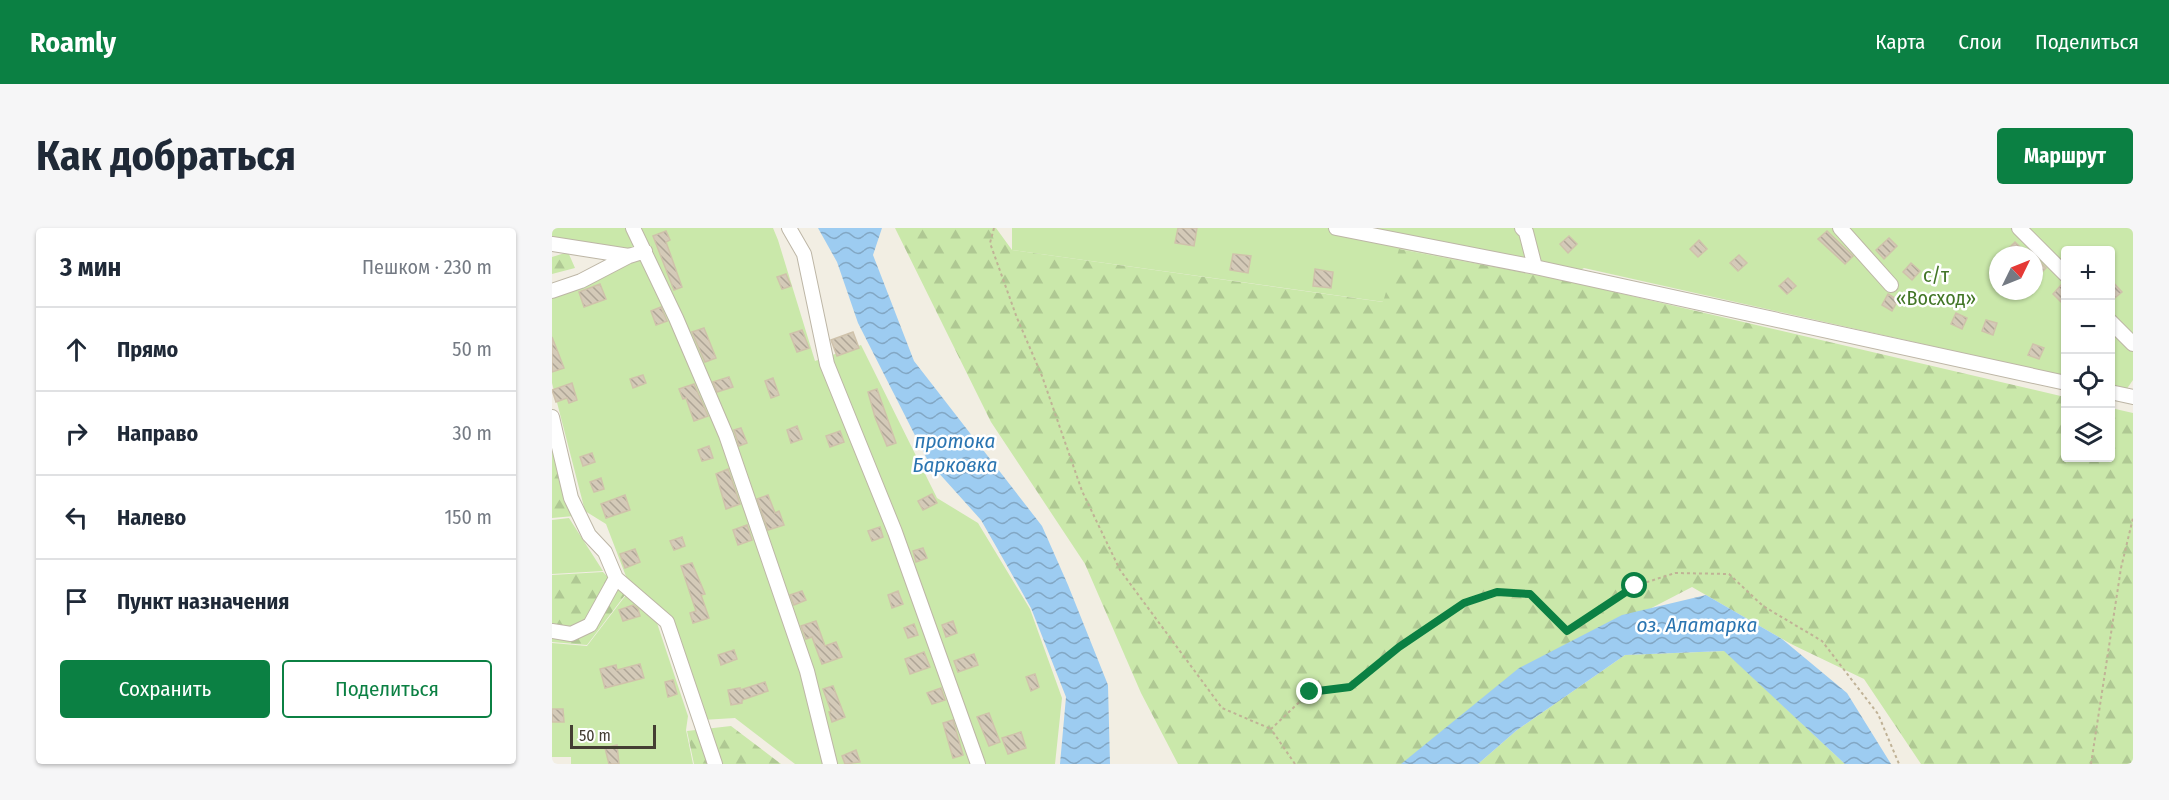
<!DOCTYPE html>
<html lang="ru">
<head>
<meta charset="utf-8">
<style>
	body { margin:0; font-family:"Fira Sans Condensed",sans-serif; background:#f6f6f7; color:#1f2937 }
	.controls { position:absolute; right:18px; top:18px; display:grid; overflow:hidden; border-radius:6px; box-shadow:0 2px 4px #0004 }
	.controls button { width:54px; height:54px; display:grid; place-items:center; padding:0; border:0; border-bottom:2px solid #e0e1e3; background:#fff; color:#1f2937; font:30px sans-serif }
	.compass { position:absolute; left:1437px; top:18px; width:54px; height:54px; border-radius:50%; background:#fff; box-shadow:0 2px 4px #0004; rotate:47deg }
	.scale { position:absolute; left:18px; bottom:15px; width:86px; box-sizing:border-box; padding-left:6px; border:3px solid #443e33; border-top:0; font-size:16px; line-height:21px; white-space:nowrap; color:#443e33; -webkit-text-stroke:4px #fff; paint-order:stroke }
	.stop { position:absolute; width:18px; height:18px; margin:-14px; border:4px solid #0b8043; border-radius:50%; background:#fff }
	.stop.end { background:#0b8043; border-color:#fff; box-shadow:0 2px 6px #0008 }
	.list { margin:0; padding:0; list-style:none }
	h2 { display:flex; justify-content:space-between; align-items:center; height:78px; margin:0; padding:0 24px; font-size:26px }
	h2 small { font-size:20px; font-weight:400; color:#747a83 }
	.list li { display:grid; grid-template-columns:39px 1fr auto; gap:18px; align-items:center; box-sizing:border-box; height:84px; padding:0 24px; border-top:2px solid #e0e1e3 }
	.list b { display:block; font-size:22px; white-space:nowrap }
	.list em { font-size:20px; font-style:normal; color:#747a83 }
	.actions { display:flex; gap:12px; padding:18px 24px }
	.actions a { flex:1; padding:14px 0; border:2px solid #0b8043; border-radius:6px; text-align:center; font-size:21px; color:#0b8043 }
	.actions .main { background:#0b8043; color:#fff }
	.icon { flex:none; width:33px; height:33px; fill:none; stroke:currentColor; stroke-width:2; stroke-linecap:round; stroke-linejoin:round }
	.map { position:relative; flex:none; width:1581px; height:536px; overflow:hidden; border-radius:6px }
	header { display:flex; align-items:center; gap:36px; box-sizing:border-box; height:84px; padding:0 30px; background:#0b8043; color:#fff }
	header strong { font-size:28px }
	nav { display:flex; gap:33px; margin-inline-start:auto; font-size:21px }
	.intro { display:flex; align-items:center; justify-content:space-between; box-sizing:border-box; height:144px; padding:0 36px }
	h1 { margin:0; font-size:42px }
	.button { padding:15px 27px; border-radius:6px; background:#0b8043; color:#fff; font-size:21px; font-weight:700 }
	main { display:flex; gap:36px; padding:0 36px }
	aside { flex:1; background:#fff; border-radius:6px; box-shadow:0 2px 4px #0004 }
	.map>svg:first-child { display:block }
</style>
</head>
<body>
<header>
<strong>Roamly</strong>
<nav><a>Карта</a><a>Слои</a><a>Поделиться</a></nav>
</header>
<div class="intro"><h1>Как добраться</h1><a class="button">Маршрут</a></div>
<main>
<aside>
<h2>3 мин<small>Пешком · 230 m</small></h2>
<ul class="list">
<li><svg class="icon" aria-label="ahead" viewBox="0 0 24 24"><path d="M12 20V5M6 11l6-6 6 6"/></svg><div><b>Прямо</b></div><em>50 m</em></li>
<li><svg class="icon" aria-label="right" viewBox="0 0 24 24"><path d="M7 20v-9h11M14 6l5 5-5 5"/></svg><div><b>Направо</b></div><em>30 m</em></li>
<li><svg class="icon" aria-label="left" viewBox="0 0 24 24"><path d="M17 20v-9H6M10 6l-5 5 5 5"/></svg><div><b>Налево</b></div><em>150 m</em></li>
<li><svg class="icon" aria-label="arrive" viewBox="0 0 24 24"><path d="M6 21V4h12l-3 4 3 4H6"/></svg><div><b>Пункт назначения</b></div></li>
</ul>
<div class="actions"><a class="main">Сохранить</a><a>Поделиться</a></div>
</aside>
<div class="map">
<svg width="1581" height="536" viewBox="0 0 1581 536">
	<defs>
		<pattern id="forest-firs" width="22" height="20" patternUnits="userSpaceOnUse" patternTransform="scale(1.5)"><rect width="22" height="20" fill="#cae8aa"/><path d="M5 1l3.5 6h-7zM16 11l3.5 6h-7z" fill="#afc893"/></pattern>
		<pattern id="water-waves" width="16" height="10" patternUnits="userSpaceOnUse" patternTransform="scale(1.5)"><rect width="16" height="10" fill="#9dccf1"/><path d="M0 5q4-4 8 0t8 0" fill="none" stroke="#82a7c4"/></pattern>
		<pattern id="building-back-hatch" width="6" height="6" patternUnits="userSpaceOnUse" patternTransform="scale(1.5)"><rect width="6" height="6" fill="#d4cab8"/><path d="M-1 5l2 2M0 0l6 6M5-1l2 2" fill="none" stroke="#aea596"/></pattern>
	</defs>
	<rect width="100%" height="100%" fill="#f2eee3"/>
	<path fill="#cae8aa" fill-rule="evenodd" d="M0,0H221L226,12L263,133L309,117L385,270L426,295L478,381L510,470L503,536H243L183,490L150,492L117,391L75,351L54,296L33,283L0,155V64L50,40L60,20L0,13Z
		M460,0H1581V152L1574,162L1559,158L1558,22H1514L1513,148L1032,40L1011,52L848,21L832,74L460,22ZM1446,27H1482V63H1446Z
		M17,290L51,343L0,346V292Z
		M74,367L102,386L136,488L134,502L141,536H19V529H0V415L35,418Z"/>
	<path fill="url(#forest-firs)" d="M343,0H444L460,22L831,74L847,21L1011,52L1513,169L1514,230H1558L1559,180L1581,185V536H1369L1312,451L1239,416L1140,359L1030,416L857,536H626L589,465L533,336L439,194Z
		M16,24L23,40L0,46V29Z
		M0,200L17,228L22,252V288L0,290Z
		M51,344L73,367L35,417L0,414V347Z
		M1173,423L1293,536H926L965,502L1073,427Z
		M179,498L229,536H142L135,503Z"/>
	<path fill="url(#water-waves)" d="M266,0H330L321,27L362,133L490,298L516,357L556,457L558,536H508L514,469L479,380L429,292L376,233L306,95L285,34Z
		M1154,367L1230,411L1295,465L1339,536H1293L1172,423L1073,427L965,502L926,536H849L967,440L1070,387Z"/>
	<path fill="url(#building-back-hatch)" stroke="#cfc2ab" stroke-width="1.5" d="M626,0H645L642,18L623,15Z
		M114,3L118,12L114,14L130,59L122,62L101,8Z
		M1275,3L1301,28L1293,36L1266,11Z
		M1017,8L1025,16L1016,25L1008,16Z
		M1337,10L1345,18L1332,31L1324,22Z
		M1147,12L1155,21L1146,29L1138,21Z
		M1463,14L1476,27H1459L1455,22Z
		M681,26L699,28L696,45L678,42Z
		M1187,27L1195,35L1186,43L1178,35Z
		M1482,28L1494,40L1487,47L1482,43Z
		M1359,35L1368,43L1360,52L1351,44Z
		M763,41L781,44L779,60L761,58Z
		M234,46L239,58L230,61L225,49Z
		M1236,50L1244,58L1235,66L1227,58Z
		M1558,51L1570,64L1558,74Z
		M48,56L54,71L32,79L27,64Z
		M1509,57L1514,62V69L1509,74L1501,66Z
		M1336,66L1346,72L1340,83L1330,77Z
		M109,79L115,93L104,97L99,83Z
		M1404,85L1415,90L1410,101L1399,96Z
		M1434,92L1445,95L1441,107L1430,103Z
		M152,100L164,130L153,134L140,104Z
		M250,102L257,120L245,124L238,106Z
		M301,104L307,120L285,128L279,112Z
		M0,109L12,140L0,144Z
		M1481,116L1492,120L1487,131L1476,127Z
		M91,147L94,155L81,160L78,151Z
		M177,149L181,159L165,164L161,154Z
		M221,150L227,167L219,170L213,153Z
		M20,155L25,172L17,175L15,170L4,174L0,162Z
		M142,156L156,188L142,193L134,170L131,171L127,161Z
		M325,161L344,215L335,218L323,189L316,164Z
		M245,198L250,211L239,215L235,202Z
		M189,200L195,215L187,218L182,202Z
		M288,203L292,214L278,219L274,208Z
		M157,218L161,230L150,233L146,222Z
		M40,225L43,234L31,238L28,229Z
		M176,241L188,276L174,281L164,246Z
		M49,250L52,261L42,264L38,254Z
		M380,266L385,275L371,282L366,273Z
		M73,267L78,282L54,290L49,276Z
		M216,267L223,285L227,283L232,297L216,302L205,271Z
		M195,297L200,312L186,317L181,302Z
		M328,299L331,309L320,313L316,303Z
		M130,309L133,318L122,322L118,313Z
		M371,320L375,330L364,334L361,323Z
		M83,321L88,334L73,340L68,326Z
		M140,335L153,366L149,367L157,390L141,395L138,385L144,383L129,338Z
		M250,363L254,372L242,377L238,367Z
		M346,363L351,376L340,380L336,367Z
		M81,377L86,381L88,388L71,393L67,382Z
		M264,393L273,418L284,414L290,429L270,436L260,409L254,411L249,398Z
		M401,393L405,405L394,409L390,397Z
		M362,396L366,407L356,410L352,400Z
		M182,422L185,431L169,437L166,427Z
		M372,424L378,439L358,446L353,431Z
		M422,426L426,437L406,444L402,433Z
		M88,436L92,450L53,460L48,441L64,437L65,442Z
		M483,446L487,459L479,463L474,449Z
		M121,452L125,466L116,469L113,454Z
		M213,454L216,463L190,472V475L179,477L176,462L188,460V462Z
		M281,458L293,489L280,494L277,484L279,483L271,461Z
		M389,460L393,472L380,476L375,465Z
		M0,481H11L12,494H0Z
		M437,485L448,514L437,518L425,489Z
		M401,492L411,527L401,530L391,495Z
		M469,504L474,520L456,526L450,510Z
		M65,517L67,536H57L53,520Z
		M304,522L308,534L293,536L290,528Z"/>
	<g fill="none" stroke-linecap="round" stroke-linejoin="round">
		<g stroke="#bdb6a6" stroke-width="16">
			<path id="minor" d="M81,0L124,90L174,207L255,443L278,536
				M237,0L252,26L275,136L343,304L426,536
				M784,0L983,39L1514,155
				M970,0L974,4L983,39
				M1288,0L1339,57
				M1467,0L1514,47
				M0,16L77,28
				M0,63L29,53L77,28L93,23
				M1558,93L1581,116
				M1558,164L1581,169
				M0,189L19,270L37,307L53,324L64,350L115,394L163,536
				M0,403L19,406L38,397L64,350"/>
		</g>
		<path stroke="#c0b296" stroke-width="2" stroke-dasharray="3 3" stroke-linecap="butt" d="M442,0L438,15L465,90L490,148L530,263L568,342L670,480L719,501
			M743,536L719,501L758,464L798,459L847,419L912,375L945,364L978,366L1015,403L1083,358L1123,345L1177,346L1211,378L1270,413L1326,486L1347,536
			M1539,536L1569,340L1581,290"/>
		<use href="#minor" stroke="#fff" stroke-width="14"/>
	</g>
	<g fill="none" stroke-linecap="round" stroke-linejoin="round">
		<path stroke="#0b8043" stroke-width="8" d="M758,464L798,459L847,419L912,375L945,364L978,366L1015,403L1083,358"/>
	</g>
	<g text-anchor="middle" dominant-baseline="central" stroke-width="5" stroke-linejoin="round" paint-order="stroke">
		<g font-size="20" fill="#427626" stroke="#fff">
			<text x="1384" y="47">с/т<tspan x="1384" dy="23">«Восход»</tspan></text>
		</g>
		<g font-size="21" font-style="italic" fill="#2b75b1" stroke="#fff">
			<text x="403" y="213">протока<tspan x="403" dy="24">Барковка</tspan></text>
			<text x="1145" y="397">оз. Алатарка</text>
		</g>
	</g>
</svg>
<div class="controls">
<button>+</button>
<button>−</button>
<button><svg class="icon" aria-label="locate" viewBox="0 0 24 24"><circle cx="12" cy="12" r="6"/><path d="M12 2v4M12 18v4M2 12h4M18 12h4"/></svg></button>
<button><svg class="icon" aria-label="layers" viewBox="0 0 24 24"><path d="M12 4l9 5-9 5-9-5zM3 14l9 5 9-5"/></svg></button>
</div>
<svg class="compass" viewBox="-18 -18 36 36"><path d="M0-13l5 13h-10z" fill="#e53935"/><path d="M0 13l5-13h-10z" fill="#747a83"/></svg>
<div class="scale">50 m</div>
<div class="stop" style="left:1083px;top:358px"></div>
<div class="stop end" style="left:758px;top:464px"></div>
</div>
</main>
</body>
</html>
